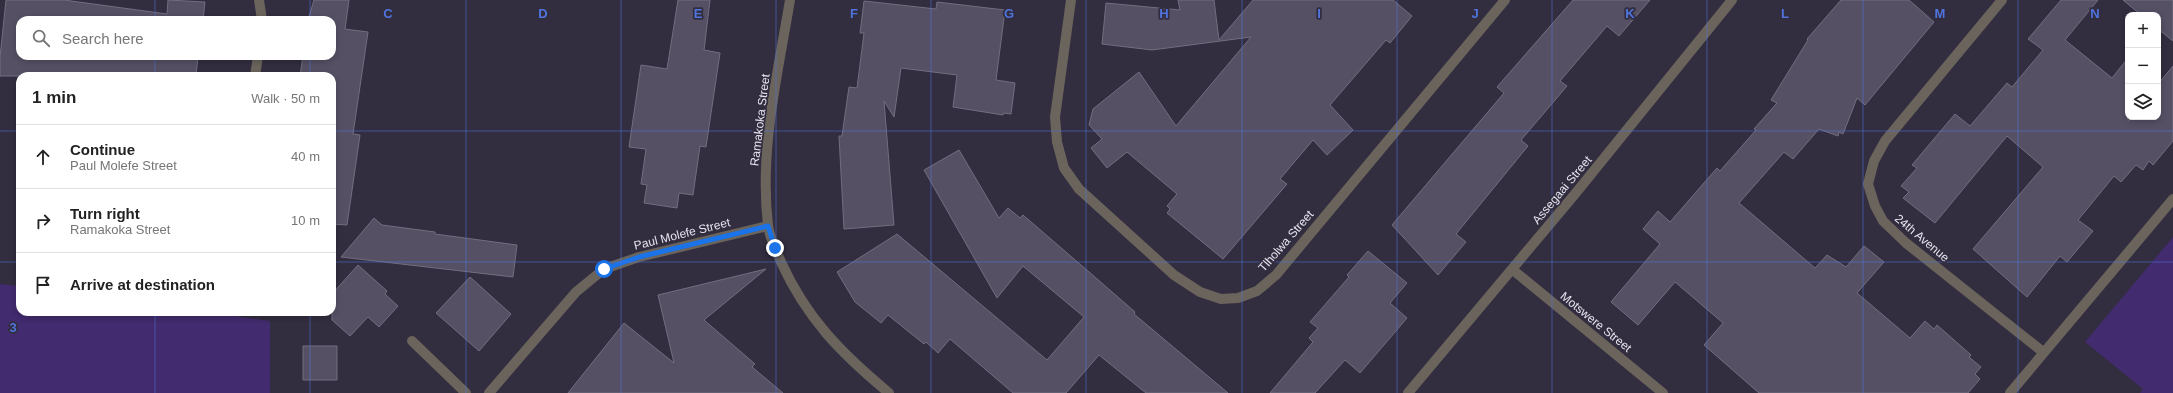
<!DOCTYPE html>
<html lang="en">
<head>
<meta charset="utf-8">
<style>
	body { margin:0; font-family:Helvetica,sans-serif; background:#f6f6f6; color:#222 }
	.controls { position:absolute; right:12px; top:12px; display:grid; overflow:hidden; border-radius:8px; box-shadow:0 2px 6px #0003 }
	.controls button { width:36px; height:36px; display:grid; place-items:center; padding:0; border:0; border-bottom:1px solid #e0e0e0; background:#fff; color:#222; font:20px sans-serif }
	.stop { position:absolute; width:12px; height:12px; margin:-9px; border:3px solid #1a73e8; border-radius:50%; background:#fff }
	.stop.end { background:#1a73e8; border-color:#fff; box-shadow:0 1px 4px #0008 }
	.list { margin:0; padding:0; list-style:none }
	h2 { display:flex; justify-content:space-between; align-items:center; height:52px; margin:0; padding:0 16px; font-size:17px }
	h2 small { font-size:13px; font-weight:400; color:#767676 }
	.list li { display:grid; grid-template-columns:26px 1fr auto; gap:12px; align-items:center; box-sizing:border-box; height:64px; padding:0 16px; border-top:1px solid #e0e0e0 }
	.list b { display:block; font-size:15px; white-space:nowrap }
	.list p { margin:0; font-size:13px; white-space:nowrap; color:#767676 }
	.list em { font-size:13px; font-style:normal; color:#767676 }
	.icon { flex:none; width:22px; height:22px; fill:none; stroke:currentColor; stroke-width:2; stroke-linecap:round; stroke-linejoin:round }
	.map { position:relative; flex:none; width:2173px; height:393px; overflow:hidden }
	.search { position:absolute; background:#fff; box-shadow:0 2px 6px #0003; left:16px; top:16px; width:320px; height:44px; display:flex; align-items:center; gap:10px; box-sizing:border-box; padding:0 14px; border-radius:12px; color:#767676; font-size:15px }
	.panel { position:absolute; background:#fff; box-shadow:0 2px 6px #0003; left:16px; top:72px; width:320px; height:244px; border-radius:12px }
	.map>svg:first-child { display:block }
</style>
</head>
<body>
<div class="map">
<svg width="2173" height="393" viewBox="0 0 2173 393">
	<rect width="100%" height="100%" fill="#322d3f"/>
	<path fill="#422b6e" d="M2173,237V393H2140L2143,389L2085,342Z
		M0,284L20,286V312H207L270,321V393H0Z"/>
	<path fill="#555064" stroke="#726e82" d="M6,0H64L167,14L168,0L205,2L203,20H20V56H198L196,76H0V57Z
		M314,0H349L345,29L368,32L353,134L360,135L347,225L332,224V76H300L303,56H332V20H308Z
		M678,0H710L704,50L720,53L706,147L700,146L693,195L679,193L677,208L644,203L647,185L641,184L646,149L629,147L641,65L667,69Z
		M1178,0H1214L1219,40L1253,0H1393L1412,16L1390,43L1386,40L1330,105L1353,130L1327,155L1313,140L1280,179L1287,184L1223,259L1167,213L1170,209L1167,206L1177,194L1127,152L1107,168L1091,148L1102,139L1089,125L1093,109L1139,72L1176,126L1251,37L1152,50L1102,44L1106,3L1180,10Z
		M1573,0H1650L1619,36L1607,26L1560,81L1567,86L1521,140L1528,146L1456,234L1466,242L1438,275L1392,225L1504,93L1497,87Z
		M1841,0H1909L1934,22L1865,105L1857,98L1843,134L1839,132L1838,136L1819,129L1793,159L1784,152L1739,203L1815,268L1827,255L1846,267L1864,246L1884,262L1857,293L1910,338L1925,321L1934,329L1937,325L1971,355L1969,357L1981,367L1975,374L1980,379L1968,393H1759L1704,345L1723,323L1675,282L1638,325L1611,302L1660,244L1643,229L1658,211L1670,222L1717,168L1720,171L1756,130L1754,129L1777,103L1771,100L1808,40L1807,39Z
		M2061,0H2098L2065,40L2112,78L2128,58V121L2131,117H2158V84L2173,66V141L2153,165L2149,161L2143,170L2136,165L2121,182L2114,176L2078,220L2093,231L2067,262L2060,256L2027,297L1973,249L2043,167L2007,136L1935,223L1903,198L1909,192L1901,186L1917,168L1912,165L1955,114L1970,126L2007,83L2012,87L2043,50L2028,39Z
		M2123,0H2173V41L2158,29V15H2141Z
		M864,1L936,9L937,2L1005,10L996,80L1015,83L1011,114L1004,113L1003,115L953,107L957,75L901,68L894,117L884,101L894,225L844,229L839,136H842L849,87L857,88L864,33H860Z
		M959,150L999,218L1008,208L1020,218L1023,215L1096,278L1135,312L1134,314L1228,393H1146L1099,355L1066,393H1013L950,339L938,353L926,342L924,344L888,315L881,323L855,302L837,272L897,234L1047,360L1084,317L1023,266L997,298L924,170Z
		M374,218L382,225L435,232V234L517,245L513,277L341,257Z
		M1368,251L1407,283L1390,303L1407,318L1360,373L1345,360L1315,393H1270L1313,342L1309,338L1318,328L1310,322L1349,277L1347,275Z
		M358,265L387,291L385,294L398,306L379,327L368,317L350,336L332,320V294Z
		M766,269L704,320L755,364L752,367L783,393H568L624,323L674,363L658,295Z
		M470,277L511,314L479,351L436,313Z
		M303,346H337V380H303Z"/>
	<g fill="none" stroke-linecap="round" stroke-linejoin="round">
		<path stroke="#6a645c" stroke-width="10" d="M259,0L262,20
			M790,0C778,73 759,150 768,225C769,237 776,250 781,262C807,319 841,353 889,393
			M1071,0L1055,117L1057,142L1064,168L1079,189L1174,275L1200,292L1221,299L1238,298L1257,291L1276,275L1505,0
			M2002,0L1885,141L1874,161L1868,184L1875,206L1883,221L1906,243L2043,352
			M255,76L258,56
			M1513,270L1663,393
			M412,341L466,393
			M489,393L576,292L604,269L639,257L768,226
			M1408,393L1575,194L1732,0
			M2010,393L2173,199"/>
	</g>
	<g fill="none" stroke-linecap="round" stroke-linejoin="round">
		<path stroke="#1a73e8" stroke-width="5" d="M604,269L639,257L768,226L775,248"/>
	</g>
	<path fill="none" stroke="#4f74de" stroke-width="1" stroke-opacity="0.55" d="M155,0V20M310,0V20M466,0V393M621,0V393M776,0V393M931,0V393M1086,0V393M1242,0V393M1397,0V393M1552,0V393M1707,0V393M1863,0V393M2018,0V393M155,56V76M310,56V76M0,131H20M332,131H2173M0,262H20M332,262H2173M155,312V393M310,312V393"/>
	<g text-anchor="middle" dominant-baseline="central" stroke-width="3.5" stroke-linejoin="round" paint-order="stroke">
		<g font-size="12" fill="#e6e4f0" stroke="#322d3f">
			<text transform="translate(760 120) rotate(-83)">Ramakoka Street</text>
			<text transform="translate(1562 190) rotate(-50)">Assegaai Street</text>
			<text transform="translate(682 234) rotate(-14)">Paul Molefe Street</text>
			<text transform="translate(1922 238) rotate(40)">24th Avenue</text>
			<text transform="translate(1286 241) rotate(-49)">Tlholwa Street</text>
			<text transform="translate(1596 322) rotate(39)">Motswere Street</text>
		</g>
	</g>
	<g font-size="13" text-anchor="middle" font-weight="bold" fill="#4f74de" stroke="#322d3f" stroke-width="3.5" stroke-linejoin="round" paint-order="stroke">
		<text x="388" y="18">C</text>
		<text x="543" y="18">D</text>
		<text x="698" y="18">E</text>
		<text x="854" y="18">F</text>
		<text x="1009" y="18">G</text>
		<text x="1164" y="18">H</text>
		<text x="1319" y="18">I</text>
		<text x="1475" y="18">J</text>
		<text x="1630" y="18">K</text>
		<text x="1785" y="18">L</text>
		<text x="1940" y="18">M</text>
		<text x="2095" y="18">N</text>
		<text x="13" y="332">3</text>
	</g>
</svg>
<div class="controls">
<button>+</button>
<button>−</button>
<button><svg class="icon" aria-label="layers" viewBox="0 0 24 24"><path d="M12 4l9 5-9 5-9-5zM3 14l9 5 9-5"/></svg></button>
</div>
<div class="stop" style="left:604px;top:269px"></div>
<div class="stop end" style="left:775px;top:248px"></div>
<div class="search"><svg class="icon" aria-label="search" viewBox="0 0 24 24"><circle cx="10" cy="10" r="6"/><path d="M15 15l6 6"/></svg>Search here</div>
<section class="panel">
<h2>1 min<small>Walk · 50 m</small></h2>
<ul class="list">
<li><svg class="icon" aria-label="ahead" viewBox="0 0 24 24"><path d="M12 20V5M6 11l6-6 6 6"/></svg><div><b>Continue</b><p>Paul Molefe Street</p></div><em>40 m</em></li>
<li><svg class="icon" aria-label="right" viewBox="0 0 24 24"><path d="M7 20v-9h11M14 6l5 5-5 5"/></svg><div><b>Turn right</b><p>Ramakoka Street</p></div><em>10 m</em></li>
<li><svg class="icon" aria-label="arrive" viewBox="0 0 24 24"><path d="M6 21V4h12l-3 4 3 4H6"/></svg><div><b>Arrive at destination</b></div></li>
</ul>
</section>
</div>
</body>
</html>
